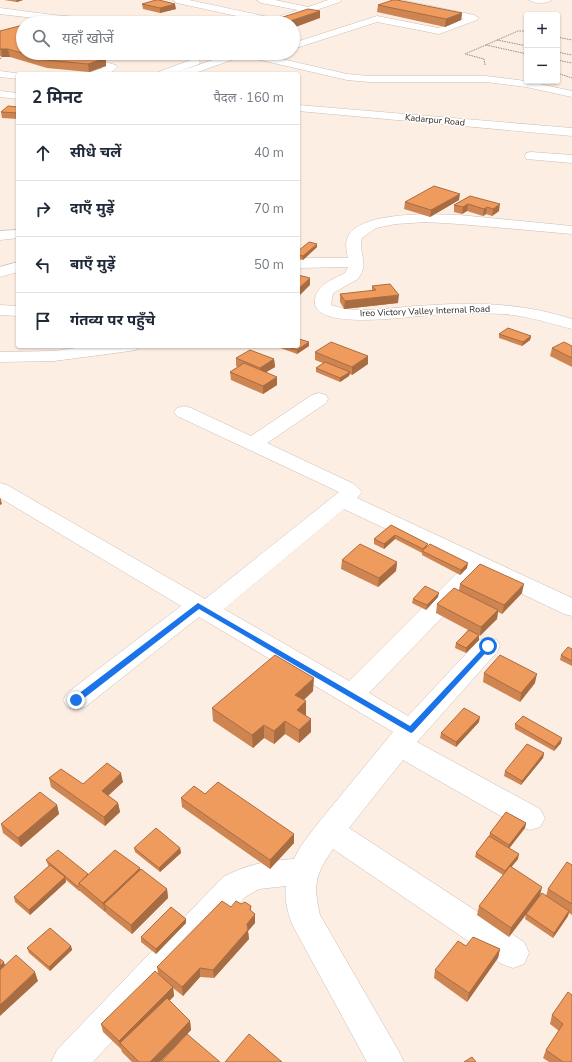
<!DOCTYPE html>
<html lang="hi">
<head>
<meta charset="utf-8">
<style>
	body { margin:0; font-family:"Nunito Sans","Noto Sans Devanagari",sans-serif; background:#f6f6f7; color:#1f2937 }
	.controls { position:absolute; right:12px; top:12px; display:grid; overflow:hidden; border-radius:4px; box-shadow:0 1px 3px #0004 }
	.controls button { width:36px; height:36px; display:grid; place-items:center; padding:0; border:0; border-bottom:1px solid #e0e1e3; background:#fff; color:#1f2937; font:20px sans-serif }
	.stop { position:absolute; width:12px; height:12px; margin:-9px; border:3px solid #1a73e8; border-radius:50%; background:#fff }
	.stop.end { background:#1a73e8; border-color:#fff; box-shadow:0 1px 4px #0008 }
	.list { margin:0; padding:0; list-style:none }
	h2 { display:flex; justify-content:space-between; align-items:center; height:52px; margin:0; padding:0 16px; font-size:17px }
	h2 small { font-size:13px; font-weight:400; color:#747a83 }
	.list li { display:grid; grid-template-columns:26px 1fr auto; gap:12px; align-items:center; box-sizing:border-box; height:56px; padding:0 16px; border-top:1px solid #e0e1e3 }
	.list b { display:block; font-size:15px; white-space:nowrap }
	.list em { font-size:13px; font-style:normal; color:#747a83 }
	.icon { flex:none; width:22px; height:22px; fill:none; stroke:currentColor; stroke-width:2; stroke-linecap:round; stroke-linejoin:round }
	.map { position:relative; flex:none; width:572px; height:1062px; overflow:hidden }
	.search { position:absolute; background:#fff; box-shadow:0 1px 3px #0004; left:16px; top:16px; width:284px; height:44px; display:flex; align-items:center; gap:10px; box-sizing:border-box; padding:0 14px; border-radius:22px; color:#747a83; font-size:15px }
	.panel { position:absolute; background:#fff; box-shadow:0 1px 3px #0004; left:16px; top:72px; width:284px; height:276px; border-radius:4px }
	.map>svg:first-child { display:block }
</style>
</head>
<body>
<div class="map">
<svg width="572" height="1062" viewBox="0 0 572 1062">
	<rect width="100%" height="100%" fill="#fdeee4"/>
	<g fill="none" stroke-linecap="round" stroke-linejoin="round">
		<g stroke="#cdbeb5" stroke-width="1">
			<path id="minor" d="M173,0H189L273,18L278,21L276,23H269L177,3Z
				M257,0H275L308,7L328,0H341L340,2L283,21L280,20L278,18L280,16L298,10L261,3Z
				M394,0H402L474,15L479,18L477,20L439,34L377,22L293,49V43L377,16L438,28L464,19L398,5L395,4Z
				M529,0H552C547,4 534,4 529,0Z
				M0,8L54,15L114,20L119,23C79,23 40,19 0,14Z
				M53,53H70L116,65L117,67C111,76 99,74 90,74L91,72L103,68L54,55Z
				M233,53H256L347,74L369,76H486L526,81L572,91V97L526,87L486,82H369L347,80L243,56L192,74H177L178,72L172,74H157L158,72L191,60H199L200,62L199,64L178,72Z
				M0,71L22,74H18V79L0,77Z
				M0,91L18,93V99L0,97Z
				M298,105L572,128V136L298,111Z
				M531,152L572,155V163L526,159L525,156L526,153Z
				M426,214L459,215L572,226V234L459,224L426,222L396,224L376,228L362,238C358,255 370,262 358,279L333,293L331,305L345,309L359,310C384,310 408,306 433,305C482,302 525,304 572,319V329C549,323 528,316 504,314C480,313 455,313 431,315C413,316 310,332 315,300C317,284 334,279 345,273L348,267L298,268V258H348C347,252 345,245 347,239C354,216 406,215 426,214Z
				M18,230V238L0,240V231Z
				M18,262V272L0,277V267Z
				M0,305L18,306V316L0,315Z
				M90,346H139L136,350L130,351L54,361L0,362V352L54,351Z
				M319,393L326,395L328,399L326,403L267,443L354,484L362,492L357,498L572,598V616L564,614L483,575L369,693L408,716L479,640L488,637L497,640L500,646L497,652L417,742L540,809L545,818L540,827L530,830L520,827L403,760L349,828L524,942L529,953L524,964L513,968L502,964L333,849C315,875 313,884 320,915L398,1050L404,1062H367L294,928C288,915 284,900 286,886L259,889L245,897L93,1062H51L57,1050L223,877C246,865 268,860 294,859L300,847L319,822L393,732L199,617L85,707L76,710L67,707L63,700L67,693L181,606L0,498V483L7,485L205,599L339,492L177,416L174,412L177,408L184,406L191,408L251,436L312,395ZM344,509L464,566L349,681L224,609Z"/>
		</g>
		<path stroke="#968b84" stroke-width="1" stroke-dasharray="1.5 1" stroke-linecap="butt" d="M557,37L572,40
			M497,40L527,46
			M486,45L527,54
			M557,52L572,55
			M0,59L2,57
			M557,60L572,63
			M485,65L484,59L465,54L518,31H527
			M557,73L572,78"/>
		<use href="#minor" fill="#fff" fill-rule="evenodd"/>
	</g>
	<path fill="#ce8551" d="M4,0H23L17,2Z
		M142,4L176,9L160,13L143,9Z
		M378,5L462,13L461,20L445,27L377,12Z
		M0,31L23,53L106,58V66L89,72L47,68L10,57H2L0,56Z
		M18,107V119L2,118L1,112Z
		M470,196L499,211L492,216L486,214L483,216L467,211L462,214L454,212V205Z
		M459,200L430,217L404,209L405,202Z
		M317,247L303,260L298,259V251Z
		M372,286L398,303L344,309L340,302V294L372,291Z
		M499,334L531,336L530,340L522,346L499,338Z
		M309,342V346L297,354L275,346H298Z
		M572,346V367L550,356L552,348Z
		M315,352L368,364L352,375L350,374L349,376L340,382L316,372V368L323,363L315,360Z
		M236,358L274,359L275,367L266,372L277,385L263,394L231,380L230,372L238,367L236,366Z
		M391,525L428,546L467,568L460,575L422,555V553L395,539L384,549L374,544V539Z
		M342,560L397,562L396,571L378,587L341,569Z
		M460,584L522,593L502,614L498,612L497,619L479,636V640L466,653L455,648L456,643L468,630L436,613L437,604L459,590Z
		M438,597L426,610L412,603L413,599Z
		M572,649V666L560,660L561,655Z
		M484,673L535,683L520,702L483,682Z
		M313,691L304,700L306,715L311,732L299,743L285,734L274,744L264,738L253,748L213,721L212,708Z
		M479,722L456,747L440,738L441,733Z
		M515,724L561,743L554,751L515,729Z
		M544,753L543,758L521,785L504,776L505,771Z
		M49,778L83,784L123,782L108,796L118,803L120,812L105,826L51,787Z
		M205,794L294,834V843L270,869L182,807L181,798Z
		M57,805L59,814L21,847L3,833L1,824Z
		M526,823L525,828L509,848L518,859L511,867L540,896L509,937L477,915L479,906L503,875L475,857L476,853L489,836L490,833Z
		M134,848H180L181,853L160,872L135,852Z
		M46,860L88,874L140,870L167,889L168,898L132,934L106,913V911L105,912L81,892L80,891H79L66,880V882L30,915L15,902L14,897L49,866L48,865Z
		M572,865V915L569,913L568,916L553,938L525,919L526,914L546,896L548,889Z
		M241,904L251,906V910L255,923L248,931L249,939L214,978L200,977L183,996L173,988L174,996L169,1001L190,1021L191,1030L160,1062H132L122,1052L121,1049L103,1032L101,1024L158,974L157,967L231,907Z
		M186,919V923L156,954L141,942V937Z
		M71,946L72,950L50,971L29,953L27,948Z
		M466,946L500,949L498,958L467,1002L434,978L435,970Z
		M572,995V1062H549L543,1058L546,1050L559,1031L550,1024L552,1015Z"/>
	<path fill="#a86c42" d="M16,0H23L17,2Z
		M175,4L176,9L160,13V8Z
		M320,11V18L293,28V23H284Z
		M462,13L461,20L445,27L446,19Z
		M1,49H8L10,57H2Z
		M106,58V66L89,72L88,64Z
		M460,194L459,200L430,217L431,210Z
		M468,204L467,211L462,214L463,207Z
		M500,204L499,211L492,216L493,209Z
		M487,207L486,214L483,216L484,209Z
		M317,244V247L303,260V256Z
		M310,278V285L298,297V289Z
		M399,295L398,303L344,309L345,301Z
		M531,336L530,340L522,346L523,342Z
		M309,342V346L297,354V350Z
		M368,356V364L352,375V367Z
		M274,359L275,367L260,376V368Z
		M350,372L349,376L340,382V378Z
		M277,377V385L263,394V386Z
		M0,497L2,504L0,505Z
		M395,535V539L384,549V544Z
		M397,562L396,571L378,587L379,578Z
		M468,563L467,568L460,575L461,570Z
		M524,584L522,593L502,614L504,605Z
		M439,593L438,597L426,610L427,605Z
		M498,610L497,619L480,636L481,627Z
		M479,635V640L466,653V648Z
		M537,674L535,683L520,702L521,693Z
		M314,678L313,691L295,708V695Z
		M306,701V715L297,723V710Z
		M480,717L479,722L456,747V742Z
		M311,719V732L299,743V730Z
		M285,721V734L274,744V731Z
		M264,725V738L253,748L252,735Z
		M562,738L561,743L554,751L555,747Z
		M544,753L543,758L521,785L522,781Z
		M121,773L123,782L103,800L102,791Z
		M118,803L120,812L105,826L104,817Z
		M57,805L59,814L21,847L18,838Z
		M526,823L525,828L508,850L509,845Z
		M294,834V843L270,869V860Z
		M180,848L181,853L160,872L159,868Z
		M519,854L518,859L504,876L505,871Z
		M140,868L141,877L104,904L106,911L105,912L103,903Z
		M65,877L66,882L30,915L29,910Z
		M542,887L540,896L509,937L511,928Z
		M167,889L168,898L132,934L131,925Z
		M569,911L568,916L553,938L554,933Z
		M255,914V923L248,931L249,939L214,978L213,970Z
		M186,919V923L156,954V949Z
		M71,946L72,950L50,971L49,967Z
		M500,949L498,958L467,1002L469,993Z
		M4,962L7,971L0,978V966Z
		M200,968V977L183,996L182,987Z
		M35,972L38,981L0,1016V1005Z
		M173,987L174,996L124,1047L120,1043L121,1049L119,1041Z
		M190,1021L191,1030L160,1062H150Z"/>
	<path fill="#f09b5e" stroke="#a86c42" d="M156,0H159L175,4L160,8L142,4Z
		M393,0H397L462,13L446,19L378,5Z
		M308,9L320,11L284,23H264Z
		M46,18L75,23H29Z
		M23,25V53H86L106,58L88,64L46,60L8,49H0V31Z
		M8,106L18,107V113L1,112Z
		M434,186L460,194L431,210L405,202Z
		M470,196L500,204L493,209L487,207L484,209L468,204L463,207L454,205Z
		M309,242L317,244L303,256L298,255V251Z
		M298,275L310,278L298,289Z
		M390,284L399,295L345,301L340,294L376,290L372,286Z
		M508,328L531,336L523,342L499,334Z
		M298,339H299L309,342L297,350L286,346H298Z
		M331,342L368,356L352,367L315,352Z
		M564,342L572,346V358L552,348Z
		M250,350L274,359L260,368L236,358Z
		M325,362L350,372L340,378L316,368Z
		M244,363L277,377L263,386L230,372Z
		M391,525L428,544L423,549L395,535L384,544L374,539Z
		M360,544L397,562L379,578L342,560Z
		M430,544L468,563L461,570L422,551Z
		M480,564L524,584L504,605L460,584Z
		M425,586L439,593L427,605L413,599Z
		M454,588L498,610L481,627L437,604Z
		M469,630L479,635L466,648L456,643Z
		M568,647L572,649V661L561,655Z
		M275,655L314,678L295,695L306,701L297,710L311,719L299,730L285,721L274,731L264,725L252,735L212,708Z
		M500,655L537,674L521,693L484,673Z
		M464,708L480,717L456,742L441,733Z
		M523,716L562,738L555,747L515,724Z
		M527,744L544,753L522,781L505,771Z
		M107,763L121,773L102,791L118,803L104,817L49,778L61,769L83,784Z
		M218,782L294,834L270,860L181,798L194,786L205,794Z
		M40,792L57,805L18,838L1,824Z
		M506,812L526,823L509,845L490,833Z
		M156,828L180,848L159,868L134,848Z
		M489,836L519,854L505,871L476,853Z
		M58,850L88,874L79,883V886L78,887L46,860Z
		M115,850L140,868L103,903L79,883Z
		M567,862L572,865V904L548,889Z
		M50,865L65,877L29,910L14,897Z
		M510,866L542,887L511,928L479,906Z
		M141,869L167,889L131,925L104,904Z
		M542,893L569,911L554,933L526,914Z
		M222,901L231,907L236,901L241,904L245,902L251,906L250,910L255,914L247,924L248,930L213,970L200,968L182,987L157,967Z
		M171,907L186,919L156,949L141,937Z
		M50,928L71,946L49,967L27,948Z
		M473,937L500,949L469,993L435,970L458,941L466,946Z
		M16,955L35,972L0,1005V970Z
		M0,959L4,962L0,966Z
		M155,971L173,987L119,1041L101,1024Z
		M568,992L572,995V1062H563L546,1050L563,1024L552,1015Z
		M167,998L190,1021L150,1062H139L120,1043Z
		M187,1034L220,1062H161Z
		M249,1034L282,1062H225Z
		M472,1057L476,1062H464Z"/>
	<path fill="#1a73e8" d="M198,603L410,726L486,645H491L492,646L413,732L411,733L199,609L79,702H73V698Z"/>
	<g text-anchor="middle" dominant-baseline="central" stroke-width="3" stroke-linejoin="round" paint-order="stroke">
		<g font-size="9" fill="#2e2824" stroke="#fff">
			<text transform="translate(435 120) rotate(5)">Kadarpur Road</text>
			<text transform="translate(425 311) rotate(-2)">Ireo Victory Valley Internal Road</text>
		</g>
	</g>
</svg>
<div class="controls">
<button>+</button>
<button>−</button>
</div>
<div class="stop" style="left:488px;top:646px"></div>
<div class="stop end" style="left:76px;top:700px"></div>
<div class="search"><svg class="icon" aria-label="search" viewBox="0 0 24 24"><circle cx="10" cy="10" r="6"/><path d="M15 15l6 6"/></svg>यहाँ खोजें</div>
<section class="panel">
<h2>2 मिनट<small>पैदल · 160 m</small></h2>
<ul class="list">
<li><svg class="icon" aria-label="ahead" viewBox="0 0 24 24"><path d="M12 20V5M6 11l6-6 6 6"/></svg><div><b>सीधे चलें</b></div><em>40 m</em></li>
<li><svg class="icon" aria-label="right" viewBox="0 0 24 24"><path d="M7 20v-9h11M14 6l5 5-5 5"/></svg><div><b>दाएँ मुड़ें</b></div><em>70 m</em></li>
<li><svg class="icon" aria-label="left" viewBox="0 0 24 24"><path d="M17 20v-9H6M10 6l-5 5 5 5"/></svg><div><b>बाएँ मुड़ें</b></div><em>50 m</em></li>
<li><svg class="icon" aria-label="arrive" viewBox="0 0 24 24"><path d="M6 21V4h12l-3 4 3 4H6"/></svg><div><b>गंतव्य पर पहुँचे</b></div></li>
</ul>
</section>
</div>
</body>
</html>
